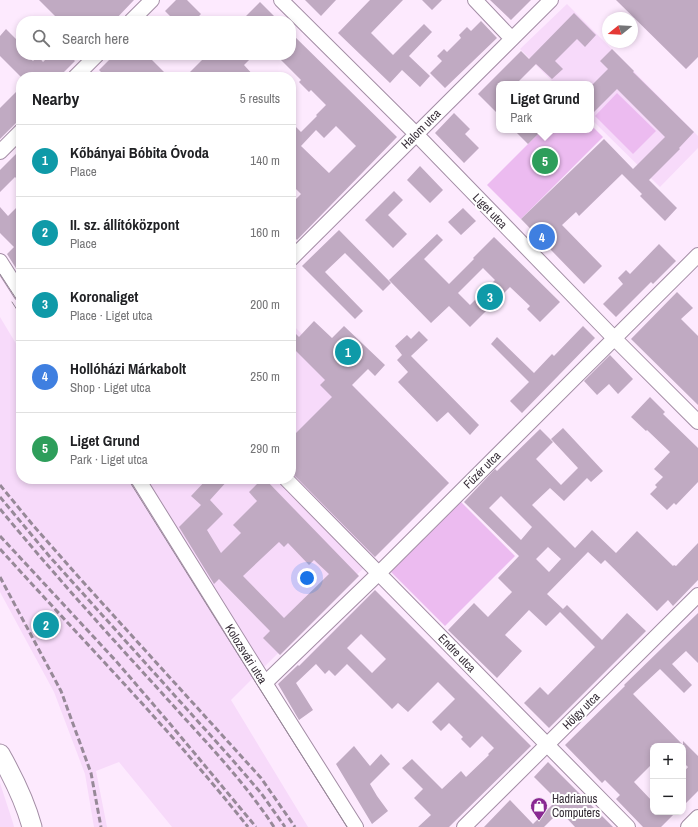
<!DOCTYPE html>
<html lang="en">
<head>
<meta charset="utf-8">
<style>
	body { margin:0; font-family:"Archivo Narrow",sans-serif; background:#f2f2f2; color:#202124 }
	.controls { position:absolute; right:12px; bottom:12px; display:grid; overflow:hidden; border-radius:8px; box-shadow:0 2px 6px #0003 }
	.controls button { width:36px; height:36px; display:grid; place-items:center; padding:0; border:0; border-bottom:1px solid #e0e0e0; background:#fff; color:#202124; font:20px sans-serif }
	.compass { position:absolute; left:602px; top:12px; width:36px; height:36px; border-radius:50%; background:#fff; box-shadow:0 2px 6px #0003; rotate:252deg }
	.you { position:absolute; left:307px; top:578px; width:14px; height:14px; margin:-10px; border:3px solid #fff; border-radius:50%; background:#1a73e8; box-shadow:0 0 0 6px #1a73e833 }
	.badge { display:grid; place-items:center; width:26px; height:26px; border-radius:50%; background:#b45309; color:#fff; font-size:13px; font-weight:700 }
	.pin { position:absolute; translate:-50% -50%; border:2px solid #fff; box-shadow:0 1px 4px #0006 }
	.popup { position:absolute; left:496px; top:81px; width:98px; height:52px; box-sizing:border-box; display:grid; place-content:center; border-radius:8px; background:#fff; filter:drop-shadow(0 1px 3px #0005); font-size:13px; white-space:nowrap; color:#757577 }
	.popup b { font-size:15px; color:#202124 }
	.popup::after { content:''; position:absolute; left:50%; top:100%; margin-left:-8px; border:8px solid transparent; border-top-color:#fff }
	.list { margin:0; padding:0; list-style:none }
	h2 { display:flex; justify-content:space-between; align-items:center; height:52px; margin:0; padding:0 16px; font-size:17px }
	h2 small { font-size:13px; font-weight:400; color:#757577 }
	.list li { display:grid; grid-template-columns:26px 1fr auto; gap:12px; align-items:center; box-sizing:border-box; height:72px; padding:0 16px; border-top:1px solid #e0e0e0 }
	.list b { display:block; font-size:15px; white-space:nowrap }
	.list p { margin:0; font-size:13px; white-space:nowrap; color:#757577 }
	.list em { font-size:13px; font-style:normal; color:#757577 }
	.icon { flex:none; width:22px; height:22px; fill:none; stroke:currentColor; stroke-width:2; stroke-linecap:round; stroke-linejoin:round }
	.map { position:relative; flex:none; width:698px; height:827px; overflow:hidden }
	.search { position:absolute; background:#fff; box-shadow:0 2px 6px #0003; left:16px; top:16px; width:280px; height:44px; display:flex; align-items:center; gap:10px; box-sizing:border-box; padding:0 14px; border-radius:16px; color:#757577; font-size:15px }
	.panel { position:absolute; background:#fff; box-shadow:0 2px 6px #0003; left:16px; top:72px; width:280px; height:412px; border-radius:16px }
	.map>svg:first-child { display:block }
</style>
</head>
<body>
<div class="map">
<svg width="698" height="827" viewBox="0 0 698 827">
	<rect width="100%" height="100%" fill="#fdeafe"/>
	<path fill="#f7dafa" d="M567,4L698,136V148L660,187L591,119V84H555L520,49Z
		M0,317L21,352V479H291V323L449,483L231,700L308,827H172L119,762L96,771L107,827H94L85,774L54,692L0,592Z
		M0,783L13,823L14,827H0Z"/>
	<path fill="#ecbbf0" d="M617,93L656,131L633,154L595,116Z
		M591,125L603,137L521,219L487,185L542,130H591Z
		M461,502L515,556L445,626L391,572Z"/>
	<path fill="#c0aac2" fill-rule="evenodd" d="M39,0H134L114,21H60Z
		M176,0H187L201,14L194,21H175L165,11Z
		M305,0H336L321,16Z
		M370,0H403L371,33L393,55L424,24L432,32L409,56L430,76L420,87L402,70L390,83L338,33Z
		M422,0H442L432,10Z
		M490,0H531L511,20Z
		M616,0H698V57L686,69Z
		M260,2L279,21H241Z
		M574,13L596,35L585,47L577,39L555,61L563,69L552,79L536,64L516,84H499V115L478,94L521,51L529,59Z
		M481,21L497,38L445,88L430,73L442,61L437,56L444,49L447,52L461,38L459,35L467,27L471,31Z
		M6,29L21,44V55H26L33,61L38,56L43,62L50,55H69L75,61L59,77H21L0,56V36Z
		M291,33L397,137L297,240L291,233V204L301,194L291,184V122L301,132L317,116L316,115L326,105L311,90L309,92L299,82L301,80L276,55H291ZM336,126L356,146L329,173L301,146L316,130L324,138Z
		M612,49L634,71L633,72L694,132L679,148L680,149L649,180L677,208L665,221L640,196L642,194L622,174L579,216L576,212L562,225L602,266L584,284L521,219L604,139L633,169L665,137L617,89L591,115V86L608,69L600,61Z
		M114,55H147L169,77H106L99,70Z
		M207,55H254L244,65L255,77H185Z
		M21,87V118L0,139V108Z
		M454,113L470,129L465,134L479,148L464,163L435,133Z
		M514,130H542L528,144Z
		M21,149V183L15,177L0,192V170Z
		M420,166L443,190L430,203L407,180Z
		M394,191L403,200L388,215L407,234L393,248L365,220Z
		M21,203V276L7,254L14,247L0,233V207L8,216Z
		M463,208L476,221L461,235L448,222Z
		M339,230L391,283L383,291L345,253L325,272L363,311L355,319L302,266Z
		M437,234L443,240L424,259L449,284L474,259L473,258L494,237L560,302L540,322L527,309L530,306L510,287L470,327L449,306L431,323L389,280ZM483,268L495,280L470,305L458,293Z
		M659,244L676,261L653,284L651,282L616,317L603,304L623,284L618,278L626,270L630,274Z
		M677,292L693,308L681,319L698,336V405L631,339Z
		M314,321L332,338L344,326L385,365L375,376L368,369L352,385L449,483L375,557L291,472V438L332,397L320,385L325,380L291,346V329L299,337Z
		M583,326L595,338L522,413L510,401L529,382L491,344L497,337L534,373L552,354L554,356Z
		M419,331L428,340L411,356L479,425L470,435L448,412L437,422L398,382L408,372L397,360L402,355L395,346L407,335L411,339Z
		M610,355L633,379L618,394L609,384L597,395L584,381Z
		M650,397L665,412L663,414L698,448V482L676,505L674,503L667,510L650,494L657,487L655,485L663,477L654,469L670,452L647,430L646,431L631,417Z
		M563,428L603,471L591,482L587,478L564,501L550,488L532,505L575,548L592,530L616,553L637,531L673,566L674,565L676,566L698,543V580L673,606L668,600L657,611L605,560L601,564L588,552L547,594L563,609L561,611L567,605L602,640L627,613L646,631L549,728L524,703L540,687L548,695L595,647L560,612L546,626L529,610L505,635L522,651L497,678L448,630L474,603L488,617L512,592L498,578L519,556L464,502L495,469L497,471L540,429L553,442L536,459L561,485L578,468L551,439ZM501,496L532,527L521,540L489,508ZM548,547L561,559L549,572L536,559Z
		M207,479H229L210,500L223,514L207,530L221,553L241,533L233,525L257,501L249,492L262,479H265L359,576L280,655L263,638L270,631L219,579L214,584L179,527L201,505L191,496ZM279,542L284,547L288,543L309,565L314,560L329,574L284,618L243,576Z
		M375,590L531,746L449,827H418L431,815L414,798L423,789L402,768L412,759L442,789L461,771L466,777L489,755L488,754L494,748L482,736L470,748L461,739L463,737L449,723L441,731L432,722L455,699L438,682L408,712L398,703L392,709L347,664L335,676L329,670L325,674L316,664L296,683L313,710L299,720L278,684L298,665L299,666ZM361,634L386,659L372,673L347,648Z
		M47,612L59,626L45,638L33,624Z
		M698,613V663L686,651L672,664L692,685L684,693L660,669L633,694L683,745V741L698,756V791L683,806V773L688,767L683,762V746H653V763L634,782L653,802V812H676L661,827H643L616,799L620,795L605,780L602,783L565,745L625,686L624,685Z
		M354,746L370,766L381,754L390,764L370,784L377,796L388,811L372,824L336,764Z
		M548,762L613,827H575L560,811L544,827H484L510,800L533,824L557,800L534,777Z"/>
	<g fill="none" stroke-linecap="round" stroke-linejoin="round">
		<g stroke="#a38da5" stroke-width="16">
			<path id="street" d="M281,0L416,134L614,338L698,422
				M475,0L512,39
				M131,21L152,0
				M75,77L97,55
				M0,152L21,131
				M291,259L551,0
				M0,261L21,294
				M138,479L265,683L356,827
				M286,479L628,827
				M265,683L379,573L698,255
				M464,827L698,595
				M688,827L698,817"/>
		</g>
		<g stroke="#a38da5" stroke-width="21">
			<path id="secondary" d="M0,754C13,777 25,801 32,827"/>
		</g>
		<use href="#street" stroke="#fff" stroke-width="14"/>
		<use href="#secondary" stroke="#fff" stroke-width="19"/>
		<path stroke="#978998" stroke-width="1" d="M0,274L21,306
			M12,302L21,316
			M128,479L215,618L347,827"/>
		<path stroke="#978998" stroke-width="3" stroke-dasharray="6 3" stroke-linecap="butt" d="M0,485L32,524L84,583L261,778L295,827
			M0,497L50,557L230,757L261,793L285,827
			M0,509C52,572 106,632 161,692C200,736 242,778 274,827
			M0,536L116,661L171,725L256,827
			M0,549C83,641 171,730 248,827
			M0,577L61,691L91,773L101,827"/>
	</g>
	<defs>
		<g id="shop-pin" transform="scale(0.9)"><path d="M0 17L-7.5 6A9.5 9.5 0 1 1 7.5 6Z" fill="#892992" stroke="#fff"/><path d="M-5-2.5h2.3a2.7 3.5 0 0 1 5.4 0H5L5.5 6h-11ZM-1.5-2.5h3a1.5 2.3 0 0 0-3 0Z" fill="#fff"/></g>
	</defs>
	<g fill-rule="evenodd">
		<use href="#shop-pin" x="539" y="806"/>
	</g>
	<g text-anchor="middle" dominant-baseline="central" stroke-width="4" stroke-linejoin="round" paint-order="stroke">
		<g font-size="12" fill="#352c36" stroke="#fff">
			<text transform="translate(421 129) rotate(-45)">Halom utca</text>
			<text transform="translate(490 211) rotate(46)">Liget utca</text>
			<text transform="translate(482 470) rotate(-45)">Füzér utca</text>
			<text transform="translate(457 653) rotate(46)">Endre utca</text>
			<text transform="translate(246 654) rotate(58)">Kolozsvári utca</text>
			<text transform="translate(581 711) rotate(-45)">Hölgy utca</text>
		</g>
		<g font-size="12" fill="#352c36" stroke="#fff" text-anchor="start">
			<text x="552" y="799">Hadrianus<tspan x="552" dy="14">Computers</tspan></text>
		</g>
	</g>
</svg>
<div class="controls">
<button>+</button>
<button>−</button>
</div>
<svg class="compass" viewBox="-18 -18 36 36"><path d="M0-13l5 13h-10z" fill="#e53935"/><path d="M0 13l5-13h-10z" fill="#757577"/></svg>
<div class="you"></div>
<div class="pin badge" style="left:348px;top:352px;background:#0f9aa8">1</div>
<div class="pin badge" style="left:46px;top:625px;background:#0f9aa8">2</div>
<div class="pin badge" style="left:490px;top:297px;background:#0f9aa8">3</div>
<div class="pin badge" style="left:542px;top:237px;background:#3f7fe0">4</div>
<div class="pin badge" style="left:545px;top:161px;background:#2e9e5b">5</div>
<div class="popup"><b>Liget Grund</b>Park</div>
<div class="search"><svg class="icon" aria-label="search" viewBox="0 0 24 24"><circle cx="10" cy="10" r="6"/><path d="M15 15l6 6"/></svg>Search here</div>
<section class="panel">
<h2>Nearby<small>5 results</small></h2>
<ul class="list">
<li><span class="badge" style="background:#0f9aa8">1</span><div><b>Kőbányai Bóbita Óvoda</b><p>Place</p></div><em>140 m</em></li>
<li><span class="badge" style="background:#0f9aa8">2</span><div><b>II. sz. állítóközpont</b><p>Place</p></div><em>160 m</em></li>
<li><span class="badge" style="background:#0f9aa8">3</span><div><b>Koronaliget</b><p>Place · Liget utca</p></div><em>200 m</em></li>
<li><span class="badge" style="background:#3f7fe0">4</span><div><b>Hollóházi Márkabolt</b><p>Shop · Liget utca</p></div><em>250 m</em></li>
<li><span class="badge" style="background:#2e9e5b">5</span><div><b>Liget Grund</b><p>Park · Liget utca</p></div><em>290 m</em></li>
</ul>
</section>
</div>
</body>
</html>
